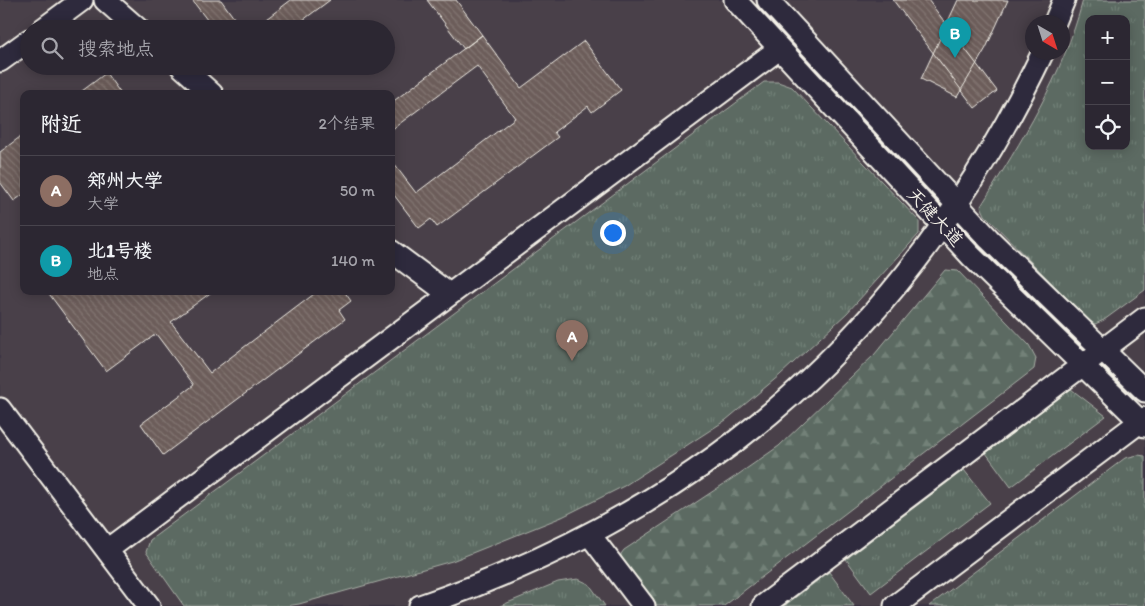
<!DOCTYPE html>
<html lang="zh">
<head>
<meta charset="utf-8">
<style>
	body { margin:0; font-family:Itim,"LXGW WenKai TC",sans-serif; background:#38333e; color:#f1f3f6 }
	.controls { position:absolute; right:15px; top:15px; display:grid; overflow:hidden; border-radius:10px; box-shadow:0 2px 12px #0003 }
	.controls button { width:45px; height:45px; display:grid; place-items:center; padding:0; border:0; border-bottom:1px solid #48444d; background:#2c2732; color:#f1f3f6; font:25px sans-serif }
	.compass { position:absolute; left:1025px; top:15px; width:45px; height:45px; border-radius:50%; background:#2c2732; box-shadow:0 2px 12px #0003; rotate:141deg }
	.you { position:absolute; left:612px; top:232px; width:18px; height:18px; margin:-12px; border:4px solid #fff; border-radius:50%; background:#1a73e8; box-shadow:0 0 0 8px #1a73e833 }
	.badge { display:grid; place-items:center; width:32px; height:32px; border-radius:50%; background:#d6ab8b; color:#fff; font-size:16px; font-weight:700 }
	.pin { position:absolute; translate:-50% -41px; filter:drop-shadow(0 1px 2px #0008) }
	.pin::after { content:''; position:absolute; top:26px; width:18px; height:15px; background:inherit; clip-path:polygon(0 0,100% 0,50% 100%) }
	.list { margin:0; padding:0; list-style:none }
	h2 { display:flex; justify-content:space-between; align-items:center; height:65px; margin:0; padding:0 20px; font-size:21px }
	h2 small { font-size:16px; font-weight:400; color:#a6a5ac }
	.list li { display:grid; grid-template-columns:32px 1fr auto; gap:15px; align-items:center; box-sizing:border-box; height:70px; padding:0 20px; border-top:1px solid #48444d }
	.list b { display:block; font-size:19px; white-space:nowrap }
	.list p { margin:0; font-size:16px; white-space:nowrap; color:#a6a5ac }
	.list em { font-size:16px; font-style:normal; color:#a6a5ac }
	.icon { flex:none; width:28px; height:28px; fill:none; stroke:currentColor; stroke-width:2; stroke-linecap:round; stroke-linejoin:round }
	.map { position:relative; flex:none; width:1145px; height:606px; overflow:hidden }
	.search { position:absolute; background:#2c2732; box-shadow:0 2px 12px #0003; left:20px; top:20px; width:375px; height:55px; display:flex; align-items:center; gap:12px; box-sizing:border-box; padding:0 18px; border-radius:28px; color:#a6a5ac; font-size:19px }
	.panel { position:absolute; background:#2c2732; box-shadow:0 2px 12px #0003; left:20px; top:90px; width:375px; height:205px; border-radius:10px }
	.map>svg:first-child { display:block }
</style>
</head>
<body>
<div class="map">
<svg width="1145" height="606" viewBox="0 0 1145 606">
	<defs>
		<pattern id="grass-tufts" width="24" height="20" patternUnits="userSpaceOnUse" patternTransform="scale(1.25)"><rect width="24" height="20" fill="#5b6b62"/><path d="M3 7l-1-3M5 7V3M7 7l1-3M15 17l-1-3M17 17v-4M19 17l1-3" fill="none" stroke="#738178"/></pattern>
		<pattern id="forest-firs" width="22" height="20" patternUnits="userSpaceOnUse" patternTransform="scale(1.25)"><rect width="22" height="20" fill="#5b6b62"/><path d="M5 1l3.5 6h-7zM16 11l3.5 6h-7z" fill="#738178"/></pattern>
		<pattern id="building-back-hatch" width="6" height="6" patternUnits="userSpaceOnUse" patternTransform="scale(1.25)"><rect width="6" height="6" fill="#6c5d5a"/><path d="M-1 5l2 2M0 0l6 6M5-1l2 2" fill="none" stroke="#827572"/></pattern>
	</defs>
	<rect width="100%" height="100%" fill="#3b3443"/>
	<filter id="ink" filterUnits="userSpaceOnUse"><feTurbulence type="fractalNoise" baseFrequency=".02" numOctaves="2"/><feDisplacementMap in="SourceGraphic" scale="10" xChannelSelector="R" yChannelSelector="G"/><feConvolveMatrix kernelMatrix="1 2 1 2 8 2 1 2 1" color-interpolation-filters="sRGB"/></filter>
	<g filter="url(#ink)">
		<path fill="#4a404a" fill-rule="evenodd" d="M0,0H1145V606H133L0,431ZM1089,19H1126V146H1089ZM1032,22H1062V52H1032ZM29,29H386V66H29ZM24,94H391V291H24Z"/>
		<path fill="url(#grass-tufts)" stroke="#a8aea5" fill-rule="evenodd" d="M1083,0H1145V290L1104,320L1095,324L1088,320L985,215L981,206C1022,140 1063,76 1083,0ZM1089,19H1126V146H1089Z
			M764,82H778L792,87L919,221V234L847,313L780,375L726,420L624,486L562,517L452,561L299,604L287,606H184L146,552L150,540Z
			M1071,389L1106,416L1011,487L986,453Z
			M1138,455L1145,456V606H929L1125,458Z
			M964,470L990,503L871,593L846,559Z
			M829,572L854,606H784Z
			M578,579L589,584L605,606H500L558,582Z"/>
		<path fill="url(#forest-firs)" stroke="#a8aea5" d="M945,270L958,271L1029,345L1036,358L1034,369L724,606H655L621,561V554L624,550L736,476L779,446L874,355Z"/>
		<path fill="url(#building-back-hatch)" stroke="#f4f1e8" d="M192,0H221L242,29H214Z
			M291,0H330L291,29H253Z
			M427,0H456L482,35L464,49Z
			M893,0H928L997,91L975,108Z
			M958,0H1008L986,48L957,97L921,79Z
			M482,35L521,88L584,41L621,90L592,112L588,106L554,132L558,137L437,227L431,219L419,228L391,191V160L416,193L515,118L477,66L391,130V103Z
			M106,73L121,94H78Z
			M24,134V194L14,201L0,182V152Z
			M47,291H213L171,322L210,373L318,291H344L351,301L339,310L345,319L163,455L141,424L194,385L156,334L106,371Z"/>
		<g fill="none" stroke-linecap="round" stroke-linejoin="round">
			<g stroke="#f4f1e8" stroke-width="25">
				<path id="minor" d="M105,0L138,29
					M735,0L971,256L1145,426
					M768,0L989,239L1145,391
					M1055,22L1064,0
					M43,29L82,0
					M0,61L29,40
					M181,66L212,94
					M391,251L449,294
					M0,409L149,606
					M590,535L644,606
					M107,550L779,49
					M420,606C710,507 910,330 1043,52
					M763,606L1145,318
					M895,606L1145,418"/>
			</g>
			<use href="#minor" stroke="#2f2a3d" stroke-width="21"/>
		</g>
	</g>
	<g text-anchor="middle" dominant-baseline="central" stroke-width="4" stroke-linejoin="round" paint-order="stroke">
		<g font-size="18" fill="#f4f1e8" stroke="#2f2a3d">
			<text transform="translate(935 217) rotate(47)">天健大道</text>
		</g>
	</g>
</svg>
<div class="controls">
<button>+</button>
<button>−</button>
<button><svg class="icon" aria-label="locate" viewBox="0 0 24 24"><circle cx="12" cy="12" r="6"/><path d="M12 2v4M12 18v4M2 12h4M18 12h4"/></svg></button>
</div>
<svg class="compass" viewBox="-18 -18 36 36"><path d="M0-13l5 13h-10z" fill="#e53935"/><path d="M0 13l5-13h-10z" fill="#a6a5ac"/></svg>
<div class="you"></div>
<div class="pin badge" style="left:572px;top:361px;background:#8d6e63">A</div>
<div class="pin badge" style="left:955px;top:58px;background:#0f9aa8">B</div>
<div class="search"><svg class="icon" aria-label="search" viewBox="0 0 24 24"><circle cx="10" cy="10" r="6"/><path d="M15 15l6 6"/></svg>搜索地点</div>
<section class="panel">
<h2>附近<small>2个结果</small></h2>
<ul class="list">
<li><span class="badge" style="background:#8d6e63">A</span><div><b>郑州大学</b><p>大学</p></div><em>50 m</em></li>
<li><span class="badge" style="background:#0f9aa8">B</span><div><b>北1号楼</b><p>地点</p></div><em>140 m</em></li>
</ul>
</section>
</div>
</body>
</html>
